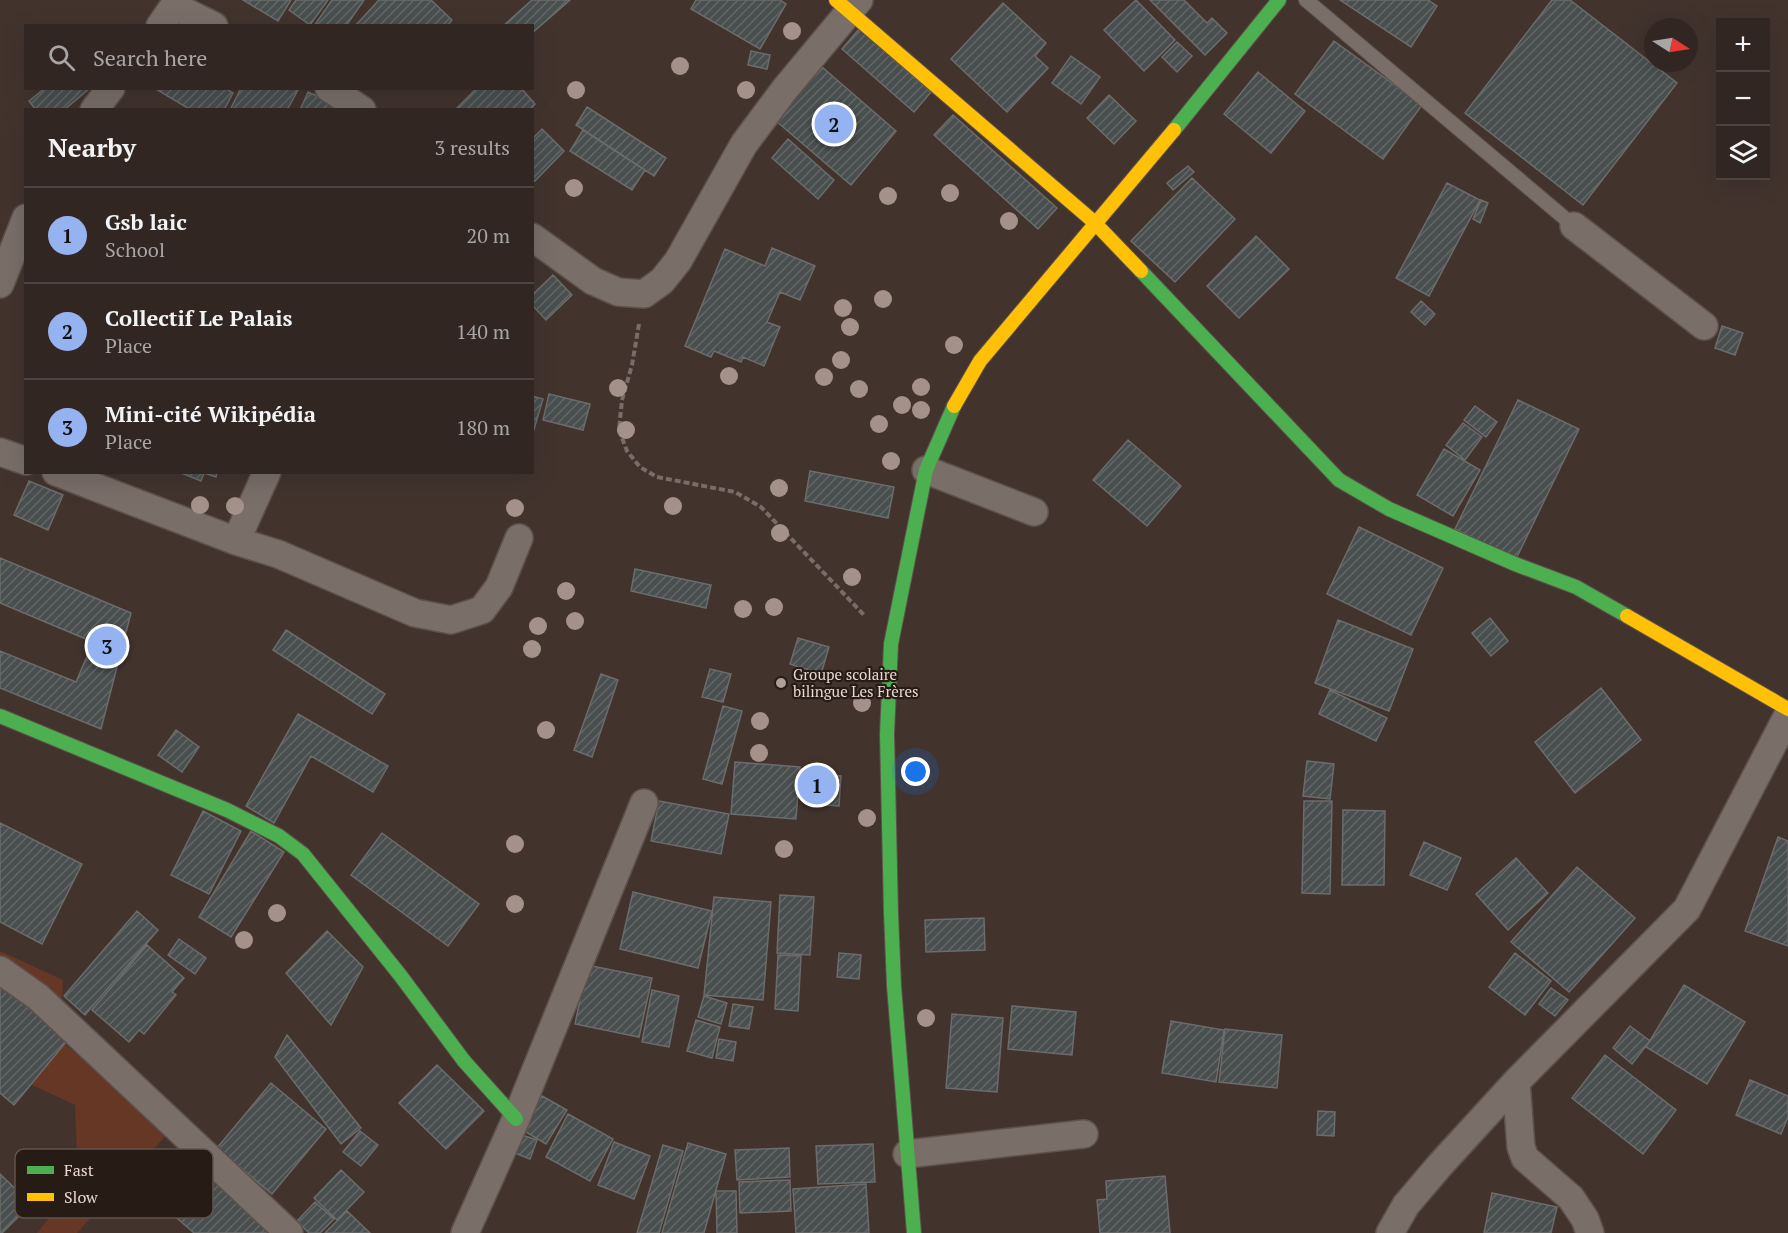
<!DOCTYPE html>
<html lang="en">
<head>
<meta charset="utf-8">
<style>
	body { margin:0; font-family:"PT Serif",serif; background:#3a2e2a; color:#f1f3f6 }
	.controls { position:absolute; right:18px; top:18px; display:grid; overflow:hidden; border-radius:0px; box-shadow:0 6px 24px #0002 }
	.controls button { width:54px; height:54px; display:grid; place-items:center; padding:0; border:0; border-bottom:2px solid #4d4340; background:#322622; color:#f1f3f6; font:30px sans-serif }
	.compass { position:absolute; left:1644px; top:18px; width:54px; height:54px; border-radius:50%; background:#322622; box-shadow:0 6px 24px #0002; rotate:102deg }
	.you { position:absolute; left:916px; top:772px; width:21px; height:21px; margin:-15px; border:4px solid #fff; border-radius:50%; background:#1a73e8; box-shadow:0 0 0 9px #1a73e833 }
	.badge { display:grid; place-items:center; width:39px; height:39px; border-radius:50%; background:#95b2f1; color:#111; font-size:20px; font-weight:700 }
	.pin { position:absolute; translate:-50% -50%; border:3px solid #fff; box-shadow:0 2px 6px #0006 }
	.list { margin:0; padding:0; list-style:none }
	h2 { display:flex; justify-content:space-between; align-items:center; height:78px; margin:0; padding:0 24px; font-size:26px }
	h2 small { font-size:20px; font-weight:400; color:#a8a5a5 }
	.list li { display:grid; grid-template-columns:39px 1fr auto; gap:18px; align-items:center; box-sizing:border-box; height:96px; padding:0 24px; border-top:2px solid #4d4340 }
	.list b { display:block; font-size:22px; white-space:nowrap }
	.list p { margin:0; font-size:20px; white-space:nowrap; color:#a8a5a5 }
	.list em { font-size:20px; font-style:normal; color:#a8a5a5 }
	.icon { flex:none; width:33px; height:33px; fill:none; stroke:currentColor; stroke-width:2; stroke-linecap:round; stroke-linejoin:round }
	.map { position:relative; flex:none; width:1788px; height:1233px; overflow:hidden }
	.search { position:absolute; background:#322622; box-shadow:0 6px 24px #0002; left:24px; top:24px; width:510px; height:66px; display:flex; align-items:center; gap:15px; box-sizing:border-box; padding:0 21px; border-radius:0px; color:#a8a5a5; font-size:22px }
	.panel { position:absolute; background:#322622; box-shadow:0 6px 24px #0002; left:24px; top:108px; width:510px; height:366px; border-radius:0px }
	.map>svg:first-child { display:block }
</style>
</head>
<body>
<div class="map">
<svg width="1788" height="1233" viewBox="0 0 1788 1233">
	<defs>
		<pattern id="building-hatch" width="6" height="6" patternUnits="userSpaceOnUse" patternTransform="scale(1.5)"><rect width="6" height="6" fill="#494e4e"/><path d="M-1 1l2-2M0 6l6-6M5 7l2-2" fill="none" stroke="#636766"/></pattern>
	</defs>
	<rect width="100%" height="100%" fill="#42332d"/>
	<path fill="#663725" d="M0,951L63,980L60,1040L168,1133L77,1233H37L78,1182L75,1105L0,1070Z"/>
	<path fill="url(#building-hatch)" stroke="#6b6c6b" stroke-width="1.5" d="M243,0H291L278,21Z
		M296,0H328L310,25L289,10Z
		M332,0H364L346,26H314Z
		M379,0H431L452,20L447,26H355Z
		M532,0H570L532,33V26H503Z
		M696,0H780L786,4L760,49L691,9Z
		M1136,0L1175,40L1144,71L1104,30Z
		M1150,0H1184L1207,23L1212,18L1227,33L1205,55Z
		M1340,0H1428L1437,6L1411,47Z
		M1552,0H1570L1677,83L1583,205L1465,113Z
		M1003,3L1046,43L1035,56L1048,68L1007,112L951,59Z
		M859,29L931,92L914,112L842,49Z
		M1334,41L1422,105L1383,159L1295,94Z
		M1177,42L1192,56L1177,72L1162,57Z
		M751,51L770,55L767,69L748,65Z
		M1071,56L1100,77L1081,104L1052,83Z
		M822,67L896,131L851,185L776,121Z
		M1258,72L1305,111L1271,153L1224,114Z
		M45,88H89V89L64,110H36L29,101Z
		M154,88H225L233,93L224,110H191Z
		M241,88H299L287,110H230Z
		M477,88H521L535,104L530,110H455Z
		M308,92L348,110H300Z
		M1109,95L1136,121L1114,144L1087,118Z
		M587,107L666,158L654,176L576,125Z
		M953,115L1057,208L1038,229L934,135Z
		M542,129L564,151L535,181L532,179V139Z
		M583,130L645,170L632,190L570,151Z
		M788,139L834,180L818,199L772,158Z
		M1188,166L1194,172L1173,190L1167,183Z
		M1192,178L1235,219L1175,282L1131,241Z
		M1447,183L1480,200L1429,296L1396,278Z
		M1481,200L1488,203L1480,223L1473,219Z
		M1256,236L1289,269L1239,318L1207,286Z
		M772,248L815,266L800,300L780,292L767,322L780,327L764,366L743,357L741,362L714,351L711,357L685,346L725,249L765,266Z
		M553,275L572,295L546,320L532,305V295Z
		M1421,301L1435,314L1425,325L1411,312Z
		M1722,326L1743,333L1735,355L1715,348Z
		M549,394L590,404L583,430L543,420Z
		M532,396L543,399L532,436Z
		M1518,400L1579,429L1516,559L1455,529Z
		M1475,406L1497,422L1486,437L1464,420Z
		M1463,423L1482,437L1465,460L1446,445Z
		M1128,440L1181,486L1147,526L1093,480Z
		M1444,449L1480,470L1453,516L1417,495Z
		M810,471L894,487L888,518L805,501Z
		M179,472H217L216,477L204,473L201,481Z
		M29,481L63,495L48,530L14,515Z
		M1359,527L1443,568L1411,635L1327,594Z
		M0,558L131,613L101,729L0,688V651L76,682L93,642L0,603Z
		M635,569L711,585L706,608L631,591Z
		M1490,618L1508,641L1491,656L1472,633Z
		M1338,620L1413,649L1389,711L1315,683Z
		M286,630L385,694L372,714L273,650Z
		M798,638L829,647L821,674L790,664Z
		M710,669L731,674L723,702L702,697Z
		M601,674L618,680L592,757L574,750Z
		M1601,688L1641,740L1575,793L1535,742Z
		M1330,690L1387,718L1376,741L1319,714Z
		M723,706L742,711L722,784L703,779Z
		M298,714L388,766L373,792L311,756L274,823L246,806Z
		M176,730L199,747L182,772L158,755Z
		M1307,761L1334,764L1330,799L1303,796Z
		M735,762L800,767L796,819L731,814Z
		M808,774L841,776L839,806L806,804Z
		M659,801L729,814L721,854L651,841Z
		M1304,801H1332L1330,894L1302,893Z
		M1343,810L1385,811L1384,885H1342Z
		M203,811L241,831L209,894L171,875Z
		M0,823L82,864L42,944L0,922Z
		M251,831L284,852L231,937L199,917Z
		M382,833L479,904L448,946L351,875Z
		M1778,837L1788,841V946L1745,931Z
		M1424,842L1461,858L1447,890L1410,875Z
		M1516,858L1548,893L1508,930L1476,894Z
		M1577,867L1635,918L1569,992L1511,942Z
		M633,892L712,911L698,968L620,949Z
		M780,895L814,897L810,955L777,953Z
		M714,897L771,902L763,1000L704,995Z
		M137,911L158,930L85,1015L64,996Z
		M984,918L985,950L926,952L925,920Z
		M327,931L363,967L331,1025L286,973Z
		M179,939L206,958L195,974L168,955Z
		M147,945L184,978L172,992L176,995L144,1034L139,1030L129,1042L92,1010Z
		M839,953L861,955L859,979L837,977Z
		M1515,953L1551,981L1525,1015L1489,987Z
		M778,955L801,956L798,1011L775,1009Z
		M587,965L652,978L639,1037L575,1024Z
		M0,968L75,1031L14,1105L0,1093Z
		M1684,985L1745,1022L1707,1084L1646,1047Z
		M1551,988L1568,1000L1555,1016L1539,1004Z
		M652,990L679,996L669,1047L642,1042Z
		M704,996L727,1003L721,1024L698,1017Z
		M733,1004L753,1007L749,1029L729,1026Z
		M1012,1006L1076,1012L1072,1055L1008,1049Z
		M952,1014L1003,1018L997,1092L946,1088Z
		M696,1020L720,1027L712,1058L687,1051Z
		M1171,1021L1224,1030L1216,1082L1162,1073Z
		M1630,1026L1650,1041L1632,1064L1613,1048Z
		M1225,1029L1282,1035L1277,1088L1219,1082Z
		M287,1035L361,1128L341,1144L275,1057Z
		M719,1039L736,1042L733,1061L716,1058Z
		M1605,1055L1676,1110L1643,1154L1572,1098Z
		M437,1065L484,1111L446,1149L399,1103Z
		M1750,1080L1788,1096V1117L1781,1134L1736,1115Z
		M271,1083L326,1129L272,1194L217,1148Z
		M542,1096L567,1110L546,1144L521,1129Z
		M1318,1111L1335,1112L1334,1136L1317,1135Z
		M568,1114L613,1139L590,1181L546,1157Z
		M360,1131L378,1145L361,1166L343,1152Z
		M513,1132L537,1140L530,1159L507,1150Z
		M614,1142L650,1156L634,1199L598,1185Z
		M688,1143L726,1154L704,1233H662Z
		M873,1144L875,1182L818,1184L816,1146Z
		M663,1145L683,1151L659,1233H637Z
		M789,1148L790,1177L737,1180L735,1150Z
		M180,1150L272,1233H194L145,1190Z
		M341,1170L364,1192L337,1220L314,1198Z
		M0,1174L31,1204L2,1233H0Z
		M1165,1176L1170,1233H1100L1097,1200L1107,1199L1106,1181Z
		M790,1180L791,1211L740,1213L739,1182Z
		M866,1184L869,1233H796L793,1189Z
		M716,1191H736L737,1233H717Z
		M1492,1193L1557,1207L1551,1233H1484Z
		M315,1202L334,1219L320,1233H309L297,1221Z
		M347,1211L370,1233H325Z"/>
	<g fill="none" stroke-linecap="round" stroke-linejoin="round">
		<g stroke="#5e504b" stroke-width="16">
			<path id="lane" d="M1306,0L1574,226"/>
		</g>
		<g stroke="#5e504b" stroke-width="30">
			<path id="street" d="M174,6L214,26
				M160,26L178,0
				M329,88L362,110
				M94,110L111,88
				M1574,226L1704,326
				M532,237L593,281L618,292L644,294L662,281L678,261L744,144L785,89L859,0
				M0,284L26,218
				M0,452L26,461
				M926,470L1034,512
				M56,472L236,541L278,554L415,613L451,620L482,610L499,587L519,538
				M236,541L267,472
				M0,970L38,997L289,1233
				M1516,1082L1521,1147L1525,1158L1571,1198L1585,1219L1590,1233
				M907,1154L1084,1134
				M465,1233L516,1119L644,803
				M1390,1233L1406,1205L1440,1165L1516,1082L1687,909L1788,715"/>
		</g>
		<g stroke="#5e504b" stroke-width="16">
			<path id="fast" d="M1174,130L1279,0
				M1141,271L1339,480L1389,509L1515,564L1576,587L1627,616
				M0,716L227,810L279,836L303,854L400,975L464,1061L516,1119
				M914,1233L894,986L891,913L887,734L891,644L926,470L954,406"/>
		</g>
		<g stroke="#5e504b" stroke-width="16">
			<path id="slow" d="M836,0L1094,222L1141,271
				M954,406L980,361L1174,130
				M1627,616L1788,709"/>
		</g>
		<path stroke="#786d68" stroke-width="4" stroke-dasharray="6 3" stroke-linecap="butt" d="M639,324L632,365L622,400L619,430L627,451L640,467L657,477L735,492L761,507L864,615"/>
		<use href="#lane" stroke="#796e68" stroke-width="14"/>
		<use href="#street" stroke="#796e68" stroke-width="27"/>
		<use href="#fast" stroke="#4caf50" stroke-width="14"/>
		<use href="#slow" stroke="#ffc107" stroke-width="14"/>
	</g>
	<g fill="#a49189">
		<circle cx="792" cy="31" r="9"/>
		<circle cx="680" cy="66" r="9"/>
		<circle cx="576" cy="90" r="9"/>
		<circle cx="746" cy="90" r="9"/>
		<circle cx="574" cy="188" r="9"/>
		<circle cx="950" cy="193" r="9"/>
		<circle cx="888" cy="196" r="9"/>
		<circle cx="1009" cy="221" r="9"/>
		<circle cx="883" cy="299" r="9"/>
		<circle cx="843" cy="308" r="9"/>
		<circle cx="850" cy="327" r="9"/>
		<circle cx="954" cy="345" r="9"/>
		<circle cx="841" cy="360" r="9"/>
		<circle cx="729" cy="376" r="9"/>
		<circle cx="824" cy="377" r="9"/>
		<circle cx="921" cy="387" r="9"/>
		<circle cx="618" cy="388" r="9"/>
		<circle cx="859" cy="389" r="9"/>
		<circle cx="902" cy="405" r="9"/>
		<circle cx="921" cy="410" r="9"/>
		<circle cx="879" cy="424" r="9"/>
		<circle cx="626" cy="430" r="9"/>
		<circle cx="891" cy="461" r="9"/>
		<circle cx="779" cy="488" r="9"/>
		<circle cx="200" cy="505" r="9"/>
		<circle cx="235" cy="506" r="9"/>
		<circle cx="673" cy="506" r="9"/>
		<circle cx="515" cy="508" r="9"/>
		<circle cx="780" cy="533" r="9"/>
		<circle cx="852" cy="577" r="9"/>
		<circle cx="566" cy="591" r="9"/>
		<circle cx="774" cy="607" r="9"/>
		<circle cx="743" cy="609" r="9"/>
		<circle cx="575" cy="621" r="9"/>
		<circle cx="538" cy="626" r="9"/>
		<circle cx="532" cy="649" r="9"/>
		<circle cx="862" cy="703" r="9"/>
		<circle cx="760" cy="721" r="9"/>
		<circle cx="546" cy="730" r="9"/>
		<circle cx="759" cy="753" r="9"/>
		<circle cx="867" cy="818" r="9"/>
		<circle cx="515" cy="844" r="9"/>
		<circle cx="784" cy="849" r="9"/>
		<circle cx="515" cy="904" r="9"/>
		<circle cx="277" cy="913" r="9"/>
		<circle cx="244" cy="940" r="9"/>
		<circle cx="926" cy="1018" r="9"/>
	</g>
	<circle fill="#af9e98" stroke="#271b16" stroke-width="2" cx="781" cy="683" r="6"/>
	<g text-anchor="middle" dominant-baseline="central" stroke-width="4.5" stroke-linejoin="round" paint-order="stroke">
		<g font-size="15" fill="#e9d7d1" stroke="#271b16" text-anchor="start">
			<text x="793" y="674">Groupe scolaire<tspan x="793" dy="17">bilingue Les Frères</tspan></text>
		</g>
	</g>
	<rect x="15" y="1149" width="198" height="69" rx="9" fill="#271b16" stroke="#61534e" stroke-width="1.5"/>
	<rect x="27" y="1166" width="27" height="8" fill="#4caf50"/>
	<rect x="27" y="1193" width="27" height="8" fill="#ffc107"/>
	<g font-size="16" fill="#e9d7d1">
		<text x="64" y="1176">Fast</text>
		<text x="64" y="1203">Slow</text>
	</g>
</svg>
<div class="controls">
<button>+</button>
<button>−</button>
<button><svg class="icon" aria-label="layers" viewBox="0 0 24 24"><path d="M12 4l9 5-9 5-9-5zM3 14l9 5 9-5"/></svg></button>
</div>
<svg class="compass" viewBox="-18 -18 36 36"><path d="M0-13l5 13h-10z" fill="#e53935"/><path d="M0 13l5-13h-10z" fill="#a8a5a5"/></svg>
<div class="you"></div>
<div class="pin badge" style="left:817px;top:785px">1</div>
<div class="pin badge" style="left:834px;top:124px">2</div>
<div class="pin badge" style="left:107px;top:646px">3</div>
<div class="search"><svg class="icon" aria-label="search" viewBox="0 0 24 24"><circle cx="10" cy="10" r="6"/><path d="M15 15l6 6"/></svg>Search here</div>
<section class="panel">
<h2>Nearby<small>3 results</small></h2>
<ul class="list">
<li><span class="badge">1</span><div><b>Gsb laic</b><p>School</p></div><em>20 m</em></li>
<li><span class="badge">2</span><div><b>Collectif Le Palais</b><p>Place</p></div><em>140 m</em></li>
<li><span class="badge">3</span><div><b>Mini-cité Wikipédia</b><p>Place</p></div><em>180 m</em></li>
</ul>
</section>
</div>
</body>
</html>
